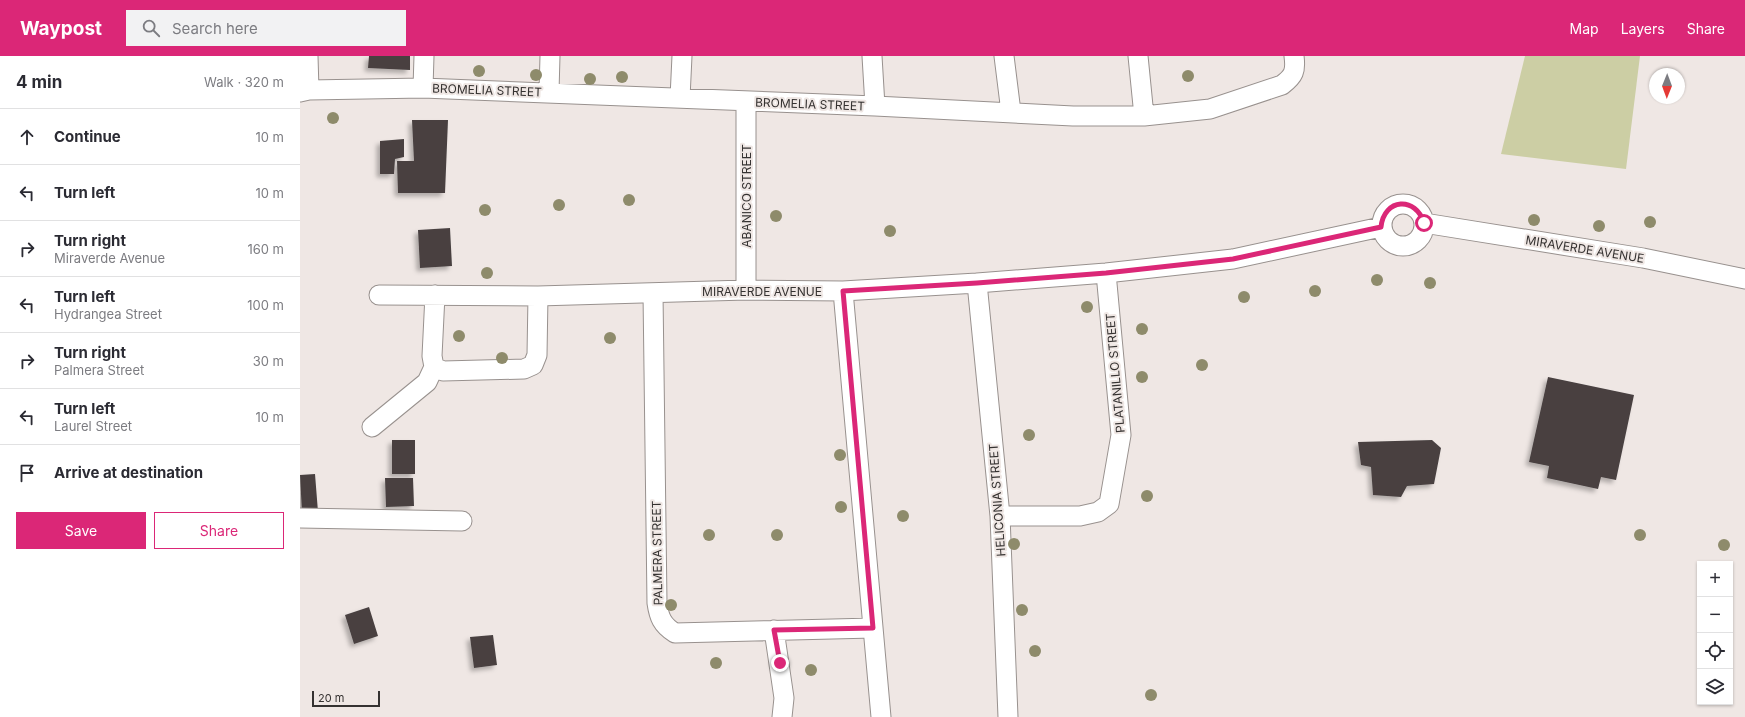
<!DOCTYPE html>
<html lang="en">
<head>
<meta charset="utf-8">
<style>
	body { margin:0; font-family:Inter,sans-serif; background:#f2f2f3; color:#2b2b33 }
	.controls { position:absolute; right:12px; bottom:12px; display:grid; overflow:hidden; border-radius:0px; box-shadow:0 1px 3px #0004 }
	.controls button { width:36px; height:36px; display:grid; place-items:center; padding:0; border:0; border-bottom:1px solid #e1e1e2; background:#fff; color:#2b2b33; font:20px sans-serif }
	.compass { position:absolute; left:1349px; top:12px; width:36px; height:36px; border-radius:50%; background:#fff; box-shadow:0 1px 3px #0004; rotate:181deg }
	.scale { position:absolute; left:12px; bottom:10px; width:68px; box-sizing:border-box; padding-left:4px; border:2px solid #353231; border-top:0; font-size:11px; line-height:14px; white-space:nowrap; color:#353231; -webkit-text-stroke:3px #efe7e4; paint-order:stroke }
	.stop { position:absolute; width:12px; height:12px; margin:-9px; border:3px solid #db2777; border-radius:50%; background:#fff }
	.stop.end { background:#db2777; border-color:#fff; box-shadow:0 1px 4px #0008 }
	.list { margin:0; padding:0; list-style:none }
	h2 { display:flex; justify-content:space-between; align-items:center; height:52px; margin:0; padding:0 16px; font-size:17px }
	h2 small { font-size:13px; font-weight:400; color:#7c7c81 }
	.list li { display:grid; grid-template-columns:26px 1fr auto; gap:12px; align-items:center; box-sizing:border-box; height:56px; padding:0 16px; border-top:1px solid #e1e1e2 }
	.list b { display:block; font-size:15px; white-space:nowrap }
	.list p { margin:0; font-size:13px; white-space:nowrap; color:#7c7c81 }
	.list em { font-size:13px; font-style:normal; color:#7c7c81 }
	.actions { display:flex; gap:8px; padding:12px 16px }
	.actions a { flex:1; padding:9px 0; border:1px solid #db2777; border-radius:0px; text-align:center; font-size:14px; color:#db2777 }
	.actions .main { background:#db2777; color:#fff }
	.icon { flex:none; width:22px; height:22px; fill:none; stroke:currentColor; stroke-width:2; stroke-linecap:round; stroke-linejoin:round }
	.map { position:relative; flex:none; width:1445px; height:661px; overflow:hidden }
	header { display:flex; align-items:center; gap:24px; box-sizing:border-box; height:56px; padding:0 20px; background:#db2777; color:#fff }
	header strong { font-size:19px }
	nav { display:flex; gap:22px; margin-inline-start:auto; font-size:14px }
	.search { width:280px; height:36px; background:#f2f2f3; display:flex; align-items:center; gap:10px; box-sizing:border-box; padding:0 14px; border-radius:0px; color:#7c7c81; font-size:15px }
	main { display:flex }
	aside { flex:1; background:#fff }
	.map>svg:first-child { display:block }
</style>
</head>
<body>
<header>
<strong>Waypost</strong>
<div class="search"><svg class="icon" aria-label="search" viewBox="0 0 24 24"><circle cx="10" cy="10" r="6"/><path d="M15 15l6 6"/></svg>Search here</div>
<nav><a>Map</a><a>Layers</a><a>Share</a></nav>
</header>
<main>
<aside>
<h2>4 min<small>Walk · 320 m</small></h2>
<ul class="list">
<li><svg class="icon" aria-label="ahead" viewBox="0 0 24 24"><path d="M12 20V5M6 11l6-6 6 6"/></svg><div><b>Continue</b></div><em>10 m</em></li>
<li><svg class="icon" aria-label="left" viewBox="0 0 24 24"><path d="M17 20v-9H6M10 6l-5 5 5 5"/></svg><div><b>Turn left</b></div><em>10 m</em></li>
<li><svg class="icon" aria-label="right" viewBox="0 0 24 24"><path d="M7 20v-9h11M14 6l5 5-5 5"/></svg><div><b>Turn right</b><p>Miraverde Avenue</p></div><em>160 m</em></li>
<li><svg class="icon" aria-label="left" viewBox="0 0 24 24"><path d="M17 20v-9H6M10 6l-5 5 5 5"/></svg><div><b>Turn left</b><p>Hydrangea Street</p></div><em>100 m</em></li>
<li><svg class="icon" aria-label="right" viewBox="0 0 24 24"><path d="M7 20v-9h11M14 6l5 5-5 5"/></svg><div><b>Turn right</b><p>Palmera Street</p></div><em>30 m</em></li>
<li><svg class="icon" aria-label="left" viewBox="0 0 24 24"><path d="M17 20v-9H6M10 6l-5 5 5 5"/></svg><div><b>Turn left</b><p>Laurel Street</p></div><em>10 m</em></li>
<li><svg class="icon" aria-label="arrive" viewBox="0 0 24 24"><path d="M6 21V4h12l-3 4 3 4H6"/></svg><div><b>Arrive at destination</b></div></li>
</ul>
<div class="actions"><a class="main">Save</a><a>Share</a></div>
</aside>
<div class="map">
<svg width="1445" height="661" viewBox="0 0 1445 661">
	<defs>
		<filter id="shadow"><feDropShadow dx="-3.5" dy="3.5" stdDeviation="2" flood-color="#0004"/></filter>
	</defs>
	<rect width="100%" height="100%" fill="#efe7e4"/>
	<path fill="#cccea4" d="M1225,0H1340L1326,113L1201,98Z"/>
	<path fill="#484141" filter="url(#shadow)" d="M69,0H110V14L68,12Z
		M112,64H148L145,137H98L97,105H114Z
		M104,83V101L95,103L94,118H80V85Z
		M150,172L152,210L120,212L118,174Z
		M1248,321L1334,339L1316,424L1301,421L1298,433L1247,422L1249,410L1229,406Z
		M92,384H115V418H92Z
		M1132,384L1141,392L1134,428L1107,430L1101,441L1073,439L1071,411L1061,409L1058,386Z
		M15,418L18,456L2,457L0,419Z
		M85,422H113L114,450L86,451Z
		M69,551L78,580L54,588L45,559Z
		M193,579L197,609L174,612L170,581Z"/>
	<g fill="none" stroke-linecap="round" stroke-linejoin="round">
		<g stroke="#98918e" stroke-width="21">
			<path id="minor" d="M8,0L9,34
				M572,0L575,50
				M704,0L711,56
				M838,0L844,60
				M123,32L124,0
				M0,36L9,34L123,32L575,50L773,60H844L910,53L982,29C994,20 996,15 994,0
				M249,36L250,0
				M380,42L382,0
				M446,46V234
				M1082 169a21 21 0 1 1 42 0a21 21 0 1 1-42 0Z
				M1124,167L1343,202L1445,223
				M677,227L700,460L708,661
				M543,235L581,661
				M353,237L357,547C359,561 362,569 375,577L573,572
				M79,239L238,240L446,234L543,235L677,227L806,217L933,203L1081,171
				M135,239L132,300L134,311L143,315L224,313L233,309L237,299L238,240
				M72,371L127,326L134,311
				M700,460H780L798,456L809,448L821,379L806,217
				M0,462L162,465
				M474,574L484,642L482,661"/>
		</g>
		<use href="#minor" stroke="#fff" stroke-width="19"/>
	</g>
	<g fill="#8e8b6b">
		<circle cx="179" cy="15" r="6"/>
		<circle cx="236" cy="19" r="6"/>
		<circle cx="888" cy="20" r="6"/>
		<circle cx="322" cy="21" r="6"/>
		<circle cx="290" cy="23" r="6"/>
		<circle cx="33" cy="62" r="6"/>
		<circle cx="329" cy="144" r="6"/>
		<circle cx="259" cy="149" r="6"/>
		<circle cx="185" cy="154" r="6"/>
		<circle cx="476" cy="160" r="6"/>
		<circle cx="1234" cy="164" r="6"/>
		<circle cx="1350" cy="166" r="6"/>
		<circle cx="1299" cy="170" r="6"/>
		<circle cx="590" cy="175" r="6"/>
		<circle cx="187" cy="217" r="6"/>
		<circle cx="1077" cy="224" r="6"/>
		<circle cx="1130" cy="227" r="6"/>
		<circle cx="1015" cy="235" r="6"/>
		<circle cx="944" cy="241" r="6"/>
		<circle cx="787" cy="251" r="6"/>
		<circle cx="842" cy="273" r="6"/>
		<circle cx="159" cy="280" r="6"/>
		<circle cx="310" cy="282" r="6"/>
		<circle cx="202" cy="302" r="6"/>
		<circle cx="902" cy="309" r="6"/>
		<circle cx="842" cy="321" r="6"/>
		<circle cx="729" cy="379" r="6"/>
		<circle cx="540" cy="399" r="6"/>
		<circle cx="847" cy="440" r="6"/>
		<circle cx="541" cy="451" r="6"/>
		<circle cx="603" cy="460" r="6"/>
		<circle cx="409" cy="479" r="6"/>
		<circle cx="477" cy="479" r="6"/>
		<circle cx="1340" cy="479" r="6"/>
		<circle cx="714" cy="488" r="6"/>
		<circle cx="1424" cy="489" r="6"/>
		<circle cx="371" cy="549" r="6"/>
		<circle cx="722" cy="554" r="6"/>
		<circle cx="735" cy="595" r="6"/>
		<circle cx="416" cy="607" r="6"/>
		<circle cx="511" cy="614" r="6"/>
		<circle cx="851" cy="639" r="6"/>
	</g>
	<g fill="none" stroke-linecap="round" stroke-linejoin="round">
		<path stroke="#db2777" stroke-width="5" d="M480,607L474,574L573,572L543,235L677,227L806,217L933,203L1081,171C1084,142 1116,140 1124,167"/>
	</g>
	<g text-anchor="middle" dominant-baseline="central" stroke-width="4" stroke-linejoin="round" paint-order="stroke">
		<g font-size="12" fill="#353231" stroke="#efe7e4">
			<text transform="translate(187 34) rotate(2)">BROMELIA STREET</text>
			<text transform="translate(510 48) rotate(2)">BROMELIA STREET</text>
			<text transform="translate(446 140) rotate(-90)">ABANICO STREET</text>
			<text transform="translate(1285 193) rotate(9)">MIRAVERDE AVENUE</text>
			<text x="462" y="235">MIRAVERDE AVENUE</text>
			<text transform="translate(815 317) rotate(-95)">PLATANILLO STREET</text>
			<text transform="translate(697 444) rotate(-94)">HELICONIA STREET</text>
			<text transform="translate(357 497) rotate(-91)">PALMERA STREET</text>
		</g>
	</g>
</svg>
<div class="controls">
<button>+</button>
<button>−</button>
<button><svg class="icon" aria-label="locate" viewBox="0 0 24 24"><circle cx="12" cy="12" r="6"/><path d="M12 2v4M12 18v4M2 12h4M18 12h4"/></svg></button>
<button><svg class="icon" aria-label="layers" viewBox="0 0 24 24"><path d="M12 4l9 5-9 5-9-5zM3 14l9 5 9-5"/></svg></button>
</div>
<svg class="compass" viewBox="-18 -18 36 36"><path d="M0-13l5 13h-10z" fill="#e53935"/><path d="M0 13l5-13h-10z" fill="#7c7c81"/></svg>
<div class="scale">20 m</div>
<div class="stop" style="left:1124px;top:167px"></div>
<div class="stop end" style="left:480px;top:607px"></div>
</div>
</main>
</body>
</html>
